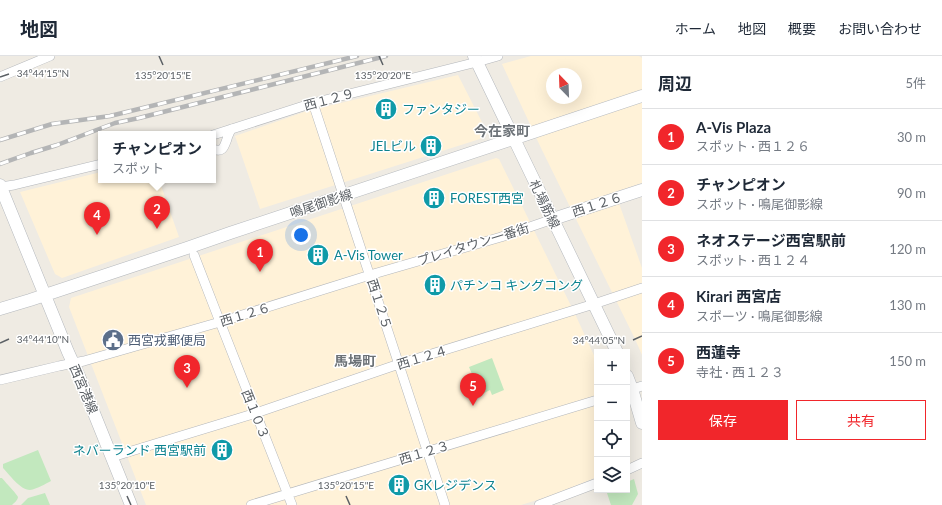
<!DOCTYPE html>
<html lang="ja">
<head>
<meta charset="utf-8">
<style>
	body { margin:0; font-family:Lato,"Noto Sans JP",sans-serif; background:#f6f6f7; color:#1f2937 }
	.controls { position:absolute; right:12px; bottom:12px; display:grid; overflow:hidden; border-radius:0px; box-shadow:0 4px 16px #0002 }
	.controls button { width:36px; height:36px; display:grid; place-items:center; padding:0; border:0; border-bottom:1px solid #e0e1e3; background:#fff; color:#1f2937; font:20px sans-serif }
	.compass { position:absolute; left:546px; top:12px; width:36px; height:36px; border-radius:50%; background:#fff; box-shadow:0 4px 16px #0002; rotate:337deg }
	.you { position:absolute; left:301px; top:179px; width:14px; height:14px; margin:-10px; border:3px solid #fff; border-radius:50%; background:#1a73e8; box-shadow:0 0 0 6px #1a73e833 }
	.badge { display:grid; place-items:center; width:26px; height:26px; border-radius:50%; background:#f1262b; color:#fff; font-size:13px; font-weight:700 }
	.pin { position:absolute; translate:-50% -33px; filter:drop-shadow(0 1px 2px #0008) }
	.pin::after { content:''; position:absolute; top:21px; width:14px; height:12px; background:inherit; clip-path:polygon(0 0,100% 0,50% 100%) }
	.popup { position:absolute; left:98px; top:75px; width:118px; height:52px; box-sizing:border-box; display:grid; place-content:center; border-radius:0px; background:#fff; filter:drop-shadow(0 1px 3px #0005); font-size:13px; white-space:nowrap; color:#747a83 }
	.popup b { font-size:15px; color:#1f2937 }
	.popup::after { content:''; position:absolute; left:50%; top:100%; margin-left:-8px; border:8px solid transparent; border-top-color:#fff }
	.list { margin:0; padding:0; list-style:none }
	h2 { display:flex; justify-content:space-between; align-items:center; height:52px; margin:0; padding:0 16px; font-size:17px }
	h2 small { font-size:13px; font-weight:400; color:#747a83 }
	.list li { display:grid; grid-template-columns:26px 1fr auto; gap:12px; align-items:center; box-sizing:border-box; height:56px; padding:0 16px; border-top:1px solid #e0e1e3 }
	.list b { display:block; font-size:15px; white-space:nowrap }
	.list p { margin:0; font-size:13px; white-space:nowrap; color:#747a83 }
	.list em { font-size:13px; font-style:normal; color:#747a83 }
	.actions { display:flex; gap:8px; padding:12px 16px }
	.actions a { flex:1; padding:9px 0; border:1px solid #f1262b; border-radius:0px; text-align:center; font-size:14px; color:#f1262b }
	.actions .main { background:#f1262b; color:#fff }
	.icon { flex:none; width:22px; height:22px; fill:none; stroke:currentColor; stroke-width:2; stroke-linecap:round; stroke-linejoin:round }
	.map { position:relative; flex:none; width:642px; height:449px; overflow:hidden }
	header { display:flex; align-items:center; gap:24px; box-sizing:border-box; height:56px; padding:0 20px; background:#fff; border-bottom:1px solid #e0e1e3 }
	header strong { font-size:19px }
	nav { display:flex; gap:22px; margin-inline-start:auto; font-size:14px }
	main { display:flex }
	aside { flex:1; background:#fff }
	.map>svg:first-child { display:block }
</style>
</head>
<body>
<header>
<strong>地図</strong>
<nav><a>ホーム</a><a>地図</a><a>概要</a><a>お問い合わせ</a></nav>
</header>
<main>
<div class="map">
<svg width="642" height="449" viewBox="0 0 642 449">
	<rect width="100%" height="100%" fill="#efebe3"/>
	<path fill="#fff2d8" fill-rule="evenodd" d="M531,0H639L642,2V127L615,136L642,212V299L635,283L541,92L502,8ZM552,18H576V42H552Z
		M458,19L486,74L483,82L260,153L235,80L307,55Z
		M496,102L499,103L576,260L597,306V421L550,440L521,449H146L69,251L71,242Z
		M101,116V124H159L179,181L62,222L55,218L20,136Z"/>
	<path fill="#c2e8be" d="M492,302L504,334L492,339L490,334L482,338L479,335L469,311Z
		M38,394L51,425C45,428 37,433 30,434C20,434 9,418 3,412V408Z
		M0,422H2C4,425 17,438 18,441C18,444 14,447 12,449H0Z
		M634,423L638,438L632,449H611L606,434H627V426Z
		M45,437L50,449H21L28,442Z"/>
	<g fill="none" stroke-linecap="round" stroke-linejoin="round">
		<g stroke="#b4b7bb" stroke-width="10">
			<path id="street" d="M0,21L50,0
				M313,47L445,449
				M213,79L313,47L477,6L498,0
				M213,93C223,97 224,91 227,83C228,79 230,76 231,73
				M0,131L14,129L101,108
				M194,199L220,266L292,449
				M0,324L59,310L84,305L220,266L370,219L501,181L553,163
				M627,335L642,330
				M112,401L256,357L399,308L594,248L642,232
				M627,414L642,407
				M251,449L597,344
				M539,449L597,427"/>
		</g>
		<g stroke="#b5b9be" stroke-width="13">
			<path id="secondary" d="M474,0L617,296
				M0,129L68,296L79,320L131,449
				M553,163L642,134
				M0,253L30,244L187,192L230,177L642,40
				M627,320L632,333L642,367"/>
		</g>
		<use href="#street" stroke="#fff" stroke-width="9"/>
		<use href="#secondary" stroke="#fff" stroke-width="12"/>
		<g stroke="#b4b5b6" stroke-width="4.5">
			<path id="rail" d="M0,84L52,68L110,60L357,0
				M0,108L31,97L57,89L115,67L139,62L386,0"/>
		</g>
		<use href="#rail" stroke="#fff" stroke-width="3" stroke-dasharray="9" stroke-linecap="butt"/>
	</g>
	<path fill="none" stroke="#5b6065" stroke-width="1.5" d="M159,0L163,9M379,0L383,9M0,21L9,18M633,284L642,280M0,287L9,283M127,440L131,449M346,440L350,449"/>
	<defs>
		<g id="building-disc" transform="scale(1.15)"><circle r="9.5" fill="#0f9aa8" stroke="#fff"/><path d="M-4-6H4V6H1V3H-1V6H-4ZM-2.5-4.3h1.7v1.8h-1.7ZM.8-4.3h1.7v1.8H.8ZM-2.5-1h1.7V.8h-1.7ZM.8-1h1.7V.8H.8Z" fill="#fff"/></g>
		<g id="civic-disc" transform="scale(1.15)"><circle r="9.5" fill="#5c6f8a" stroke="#fff"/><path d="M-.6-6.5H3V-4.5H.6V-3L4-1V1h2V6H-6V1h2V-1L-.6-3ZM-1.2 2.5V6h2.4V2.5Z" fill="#fff"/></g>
	</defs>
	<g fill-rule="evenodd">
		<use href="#building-disc" x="386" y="53"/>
		<use href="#building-disc" x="431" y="90"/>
		<use href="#building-disc" x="434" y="142"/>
		<use href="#building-disc" x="318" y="199"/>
		<use href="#building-disc" x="435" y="229"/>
		<use href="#civic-disc" x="113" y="284"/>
		<use href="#building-disc" x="222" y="394"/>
		<use href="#building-disc" x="399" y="429"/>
	</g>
	<g text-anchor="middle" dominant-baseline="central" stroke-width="3" stroke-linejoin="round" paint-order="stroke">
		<g font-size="13" fill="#5b6065" stroke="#fff">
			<text transform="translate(329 43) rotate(-15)">西１２９</text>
			<text transform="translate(321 147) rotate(-18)">鳴尾御影線</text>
			<text transform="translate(545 148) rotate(64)">札場筋線</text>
			<text transform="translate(597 148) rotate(-18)">西１２６</text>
			<text transform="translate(473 188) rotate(-17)">プレイタウン一番街</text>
			<text transform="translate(380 248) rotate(72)">西１２５</text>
			<text transform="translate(245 258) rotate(-17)">西１２６</text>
			<text transform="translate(422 301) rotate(-17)">西１２４</text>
			<text transform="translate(84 333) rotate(67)">西宮港線</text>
			<text transform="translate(256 358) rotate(68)">西１０３</text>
			<text transform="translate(424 396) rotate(-17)">西１２３</text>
		</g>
		<g font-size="13" fill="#0d838f" stroke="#fff" text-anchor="start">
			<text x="402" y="53">ファンタジー</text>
			<text x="416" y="90" text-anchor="end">JELビル</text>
			<text x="450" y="142">FOREST西宮</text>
			<text x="334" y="199">A-Vis Tower</text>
			<text x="450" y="229">パチンコ キングコング</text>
			<text x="206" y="394" text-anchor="end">ネバーランド 西宮駅前</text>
			<text x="414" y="429">GKレジデンス</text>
		</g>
		<g font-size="13" fill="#4e5e75" stroke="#fff" text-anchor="start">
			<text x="128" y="284">西宮戎郵便局</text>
		</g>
		<g font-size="14" font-weight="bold" fill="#6c7277" stroke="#fff">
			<text x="502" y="74">今在家町</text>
			<text x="355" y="304">馬場町</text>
		</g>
	</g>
	<g font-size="10" text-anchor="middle" fill="#5b6065" stroke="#fff" stroke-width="3" stroke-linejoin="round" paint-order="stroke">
		<text x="43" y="21">34°44'15"N</text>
		<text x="163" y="23">135°20'15"E</text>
		<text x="383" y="23">135°20'20"E</text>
		<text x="43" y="287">34°44'10"N</text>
		<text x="599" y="288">34°44'05"N</text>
		<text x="127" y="433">135°20'10"E</text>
		<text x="346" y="433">135°20'15"E</text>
	</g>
</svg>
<div class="controls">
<button>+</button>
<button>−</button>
<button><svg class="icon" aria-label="locate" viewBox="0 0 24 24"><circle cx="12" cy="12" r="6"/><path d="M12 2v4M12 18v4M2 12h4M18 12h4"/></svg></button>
<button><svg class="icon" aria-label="layers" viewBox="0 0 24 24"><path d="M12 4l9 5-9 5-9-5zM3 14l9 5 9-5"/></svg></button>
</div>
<svg class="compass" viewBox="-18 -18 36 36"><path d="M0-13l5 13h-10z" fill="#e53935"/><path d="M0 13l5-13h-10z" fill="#747a83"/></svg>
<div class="you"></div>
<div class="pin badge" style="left:260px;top:216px">1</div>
<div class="pin badge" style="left:157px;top:173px">2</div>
<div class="popup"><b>チャンピオン</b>スポット</div>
<div class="pin badge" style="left:187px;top:332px">3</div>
<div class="pin badge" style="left:97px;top:179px">4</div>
<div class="pin badge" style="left:473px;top:350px">5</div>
</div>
<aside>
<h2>周辺<small>5件</small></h2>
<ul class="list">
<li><span class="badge">1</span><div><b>A-Vis Plaza</b><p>スポット · 西１２６</p></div><em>30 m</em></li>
<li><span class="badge">2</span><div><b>チャンピオン</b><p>スポット · 鳴尾御影線</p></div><em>90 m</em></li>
<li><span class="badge">3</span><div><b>ネオステージ西宮駅前</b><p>スポット · 西１２４</p></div><em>120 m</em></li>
<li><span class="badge">4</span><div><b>Kirari 西宮店</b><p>スポーツ · 鳴尾御影線</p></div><em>130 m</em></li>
<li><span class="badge">5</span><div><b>西蓮寺</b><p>寺社 · 西１２３</p></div><em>150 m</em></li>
</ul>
<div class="actions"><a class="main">保存</a><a>共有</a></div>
</aside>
</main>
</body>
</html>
